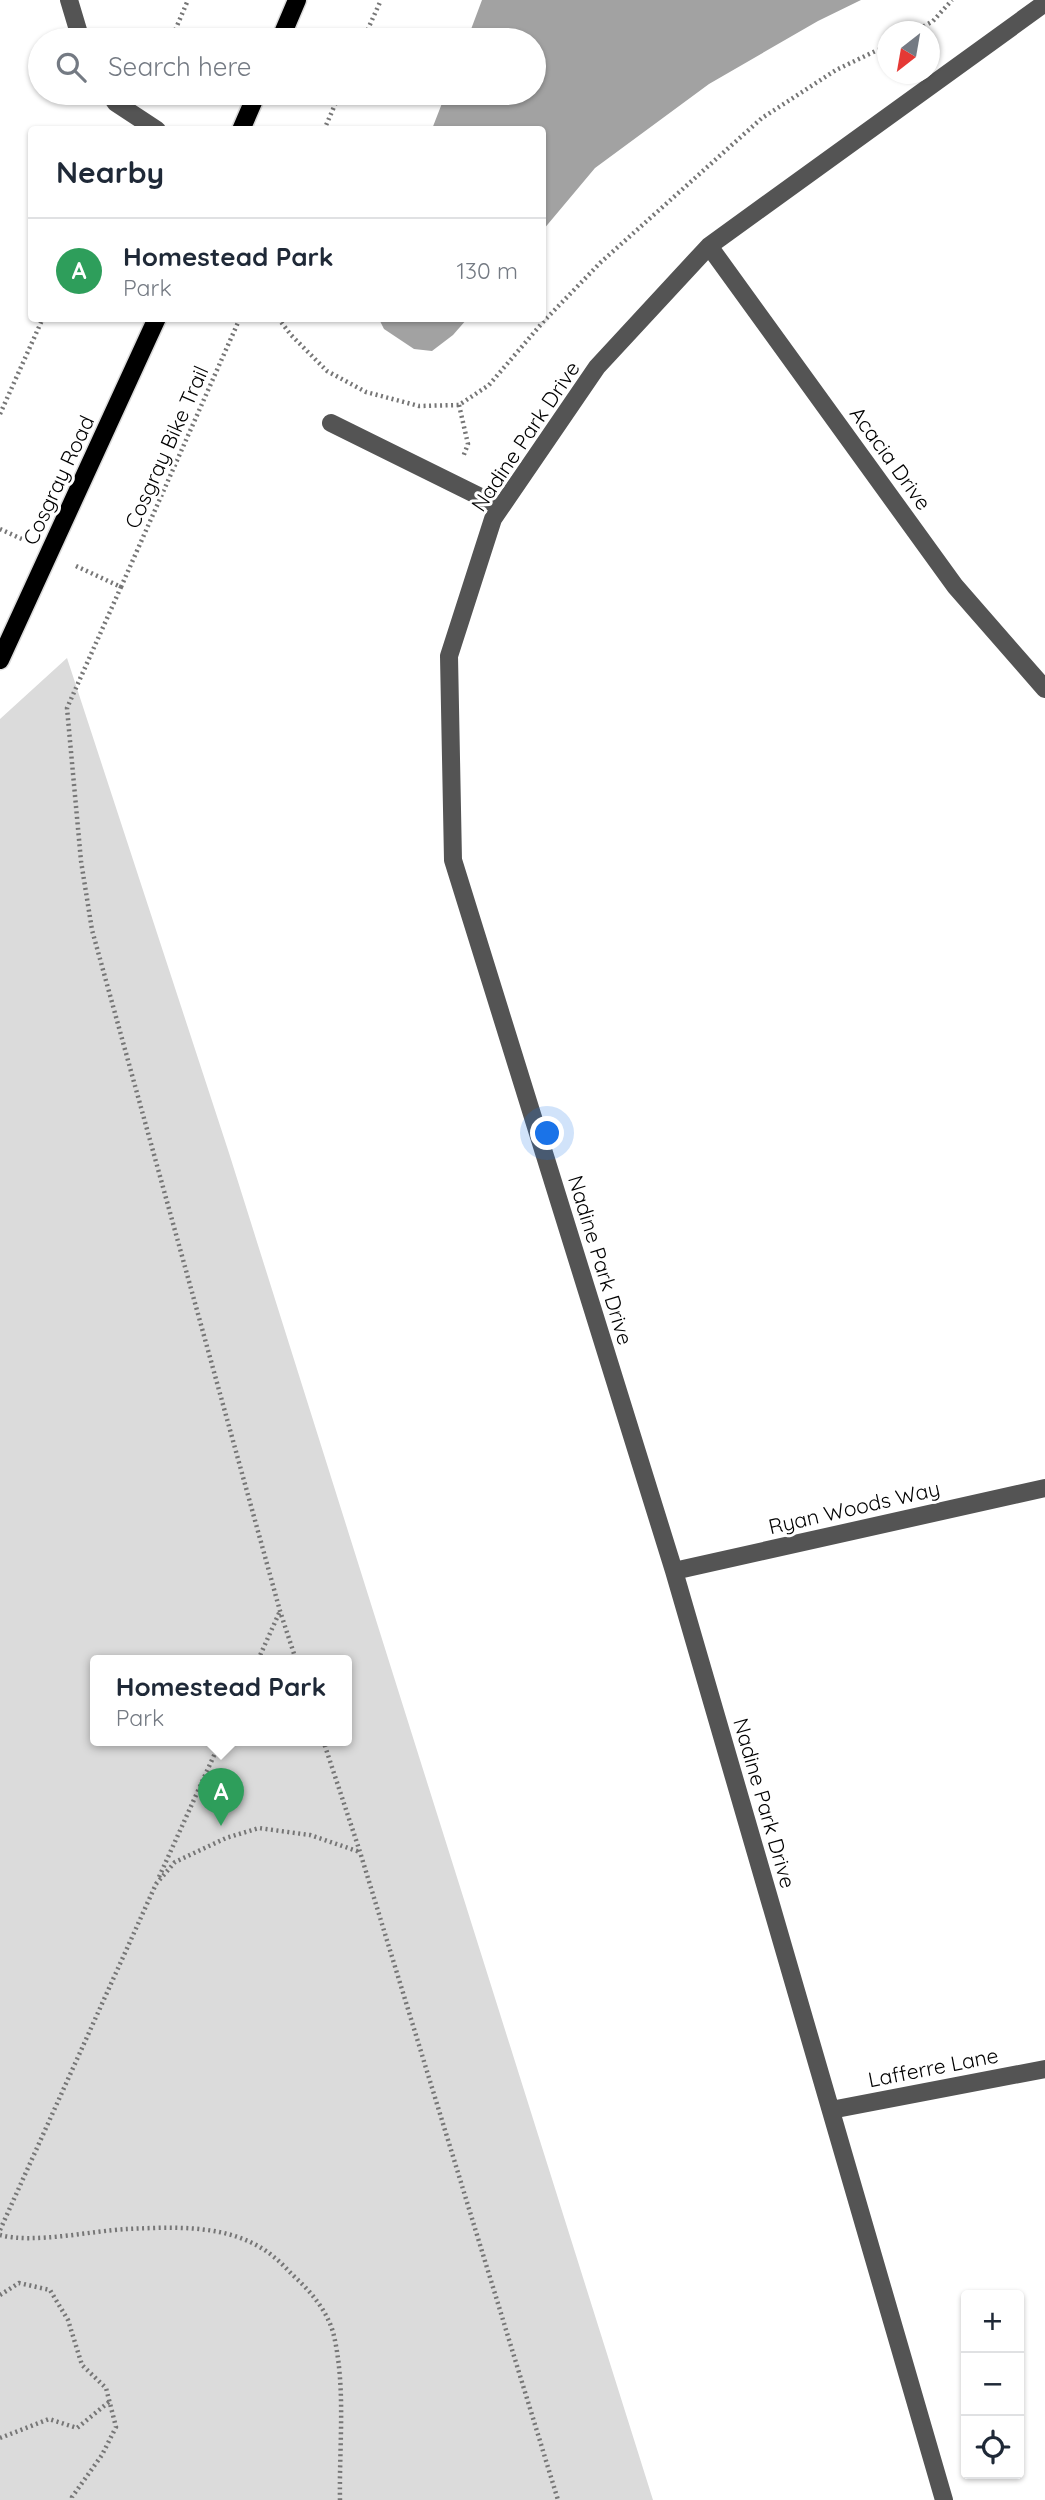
<!DOCTYPE html>
<html lang="en">
<head>
<meta charset="utf-8">
<style>
	body { margin:0; font-family:Quicksand,sans-serif; background:#f2f2f3; color:#1f2937 }
	.controls { position:absolute; right:21px; bottom:21px; display:grid; overflow:hidden; border-radius:7px; box-shadow:0 2px 5px #0004 }
	.controls button { width:63px; height:63px; display:grid; place-items:center; padding:0; border:0; border-bottom:2px solid #e0e1e3; background:#fff; color:#1f2937; font:35px sans-serif }
	.compass { position:absolute; left:877px; top:21px; width:63px; height:63px; border-radius:50%; background:#fff; box-shadow:0 2px 5px #0004; rotate:211deg }
	.you { position:absolute; left:548px; top:1134px; width:24px; height:24px; margin:-18px; border:5px solid #fff; border-radius:50%; background:#1a73e8; box-shadow:0 0 0 10px #1a73e833 }
	.badge { display:grid; place-items:center; width:46px; height:46px; border-radius:50%; background:#111827; color:#fff; font-size:23px; font-weight:700 }
	.pin { position:absolute; translate:-50% -58px; filter:drop-shadow(0 2px 4px #0008) }
	.pin::after { content:''; position:absolute; top:37px; width:24px; height:21px; background:inherit; clip-path:polygon(0 0,100% 0,50% 100%) }
	.popup { position:absolute; left:90px; top:1655px; width:262px; height:91px; box-sizing:border-box; display:grid; place-content:center; border-radius:7px; background:#fff; filter:drop-shadow(0 2px 5px #0005); font-size:23px; white-space:nowrap; color:#747a83 }
	.popup b { font-size:26px; color:#1f2937 }
	.popup::after { content:''; position:absolute; left:50%; top:100%; margin-left:-14px; border:14px solid transparent; border-top-color:#fff }
	.list { margin:0; padding:0; list-style:none }
	h2 { display:flex; justify-content:space-between; align-items:center; height:91px; margin:0; padding:0 28px; font-size:30px }
	h2 small { font-size:23px; font-weight:400; color:#747a83 }
	.list li { display:grid; grid-template-columns:46px 1fr auto; gap:21px; align-items:center; box-sizing:border-box; height:105px; padding:0 28px; border-top:2px solid #e0e1e3 }
	.list b { display:block; font-size:26px; white-space:nowrap }
	.list p { margin:0; font-size:23px; white-space:nowrap; color:#747a83 }
	.list em { font-size:23px; font-style:normal; color:#747a83 }
	.icon { flex:none; width:38px; height:38px; fill:none; stroke:currentColor; stroke-width:2; stroke-linecap:round; stroke-linejoin:round }
	.map { position:relative; flex:none; width:1045px; height:2500px; overflow:hidden }
	.search { position:absolute; background:#fff; box-shadow:0 2px 5px #0004; left:28px; top:28px; width:518px; height:77px; display:flex; align-items:center; gap:18px; box-sizing:border-box; padding:0 24px; border-radius:38px; color:#747a83; font-size:26px }
	.panel { position:absolute; background:#fff; box-shadow:0 2px 5px #0004; left:28px; top:126px; width:518px; height:196px; border-radius:7px }
	.map>svg:first-child { display:block }
</style>
</head>
<body>
<div class="map">
<svg width="1045" height="2500" viewBox="0 0 1045 2500">
	<rect width="100%" height="100%" fill="#fff"/>
	<path fill="#dbdbdb" fill-rule="evenodd" d="M67,658L229,1153L653,2500H0V719ZM95,1660H347V1740H95Z"/>
	<path fill="#a2a2a2" d="M482,0H861L818,21L709,84L595,168L543,230L542,130L432,129L446,93H534V40H467Z
		M379,319H467L453,335L432,351L414,349L384,329Z"/>
	<g fill="none" stroke-linecap="round" stroke-linejoin="round">
		<g stroke="#dbdbdb" stroke-width="21">
			<path id="major" d="M280,40L297,0
				M241,130L257,93
				M0,660L157,318"/>
		</g>
		<path stroke="#767676" stroke-width="4.5" stroke-dasharray="2 3.5" stroke-linecap="butt" d="M914,32L933,21L952,0
			M171,40L188,0
			M363,40L381,0
			M324,130L340,93
			M278,318L291,335L327,371L366,392L419,406L459,405L489,385L543,322L600,263L762,118L836,70L888,45
			M459,405L468,444L463,457
			M0,414L43,318
			M0,529L24,540
			M76,566L121,587L67,708L81,861L92,930L280,1611L296,1660
			M121,587L240,318
			M258,1660L280,1611
			M323,1740L360,1852L558,2500
			M159,1877L221,1740
			M0,2230L156,1884L175,1862L226,1838L259,1828L310,1835L360,1852
			M0,2235C34,2244 90,2231 127,2229C176,2227 233,2223 274,2257C282,2263 289,2272 297,2279C313,2294 329,2314 334,2336C346,2389 339,2446 340,2500
			M0,2295L19,2283L50,2290L68,2320L82,2365L106,2388L116,2427L102,2455L72,2497V2500
			M0,2438L49,2419L77,2428L109,2402"/>
		<path stroke="#545454" stroke-width="18" d="M69,0L81,40
			M109,93L116,103L157,130
			M709,246L955,586L1045,689
			M331,423L501,507
			M674,1571L1045,1488
			M831,2110L1045,2069
			M944,2500L674,1571L453,860L449,656L493,519L597,367L709,246L1045,3"/>
		<use href="#major" stroke="#000" stroke-width="18"/>
	</g>
	<g text-anchor="middle" dominant-baseline="central" stroke-width="6" stroke-linejoin="round" paint-order="stroke">
		<g font-size="21" fill="#000" stroke="#fff">
			<text transform="translate(525 436) rotate(-56)">Nadine Park Drive</text>
			<text transform="translate(166 447) rotate(-66)">Cosgray Bike Trail</text>
			<text transform="translate(891 458) rotate(54)">Acacia Drive</text>
			<text transform="translate(58 480) rotate(-65)">Cosgray Road</text>
			<text transform="translate(601 1260) rotate(73)">Nadine Park Drive</text>
			<text transform="translate(854 1507) rotate(-13)">Ryan Woods Way</text>
			<text transform="translate(765 1803) rotate(74)">Nadine Park Drive</text>
			<text transform="translate(933 2067) rotate(-11)">Lafferre Lane</text>
		</g>
	</g>
</svg>
<div class="controls">
<button>+</button>
<button>−</button>
<button><svg class="icon" aria-label="locate" viewBox="0 0 24 24"><circle cx="12" cy="12" r="6"/><path d="M12 2v4M12 18v4M2 12h4M18 12h4"/></svg></button>
</div>
<svg class="compass" viewBox="-18 -18 36 36"><path d="M0-13l5 13h-10z" fill="#e53935"/><path d="M0 13l5-13h-10z" fill="#747a83"/></svg>
<div class="you"></div>
<div class="pin badge" style="left:221px;top:1826px;background:#2e9e5b">A</div>
<div class="popup"><b>Homestead Park</b>Park</div>
<div class="search"><svg class="icon" aria-label="search" viewBox="0 0 24 24"><circle cx="10" cy="10" r="6"/><path d="M15 15l6 6"/></svg>Search here</div>
<section class="panel">
<h2>Nearby<small></small></h2>
<ul class="list">
<li><span class="badge" style="background:#2e9e5b">A</span><div><b>Homestead Park</b><p>Park</p></div><em>130 m</em></li>
</ul>
</section>
</div>
</body>
</html>
